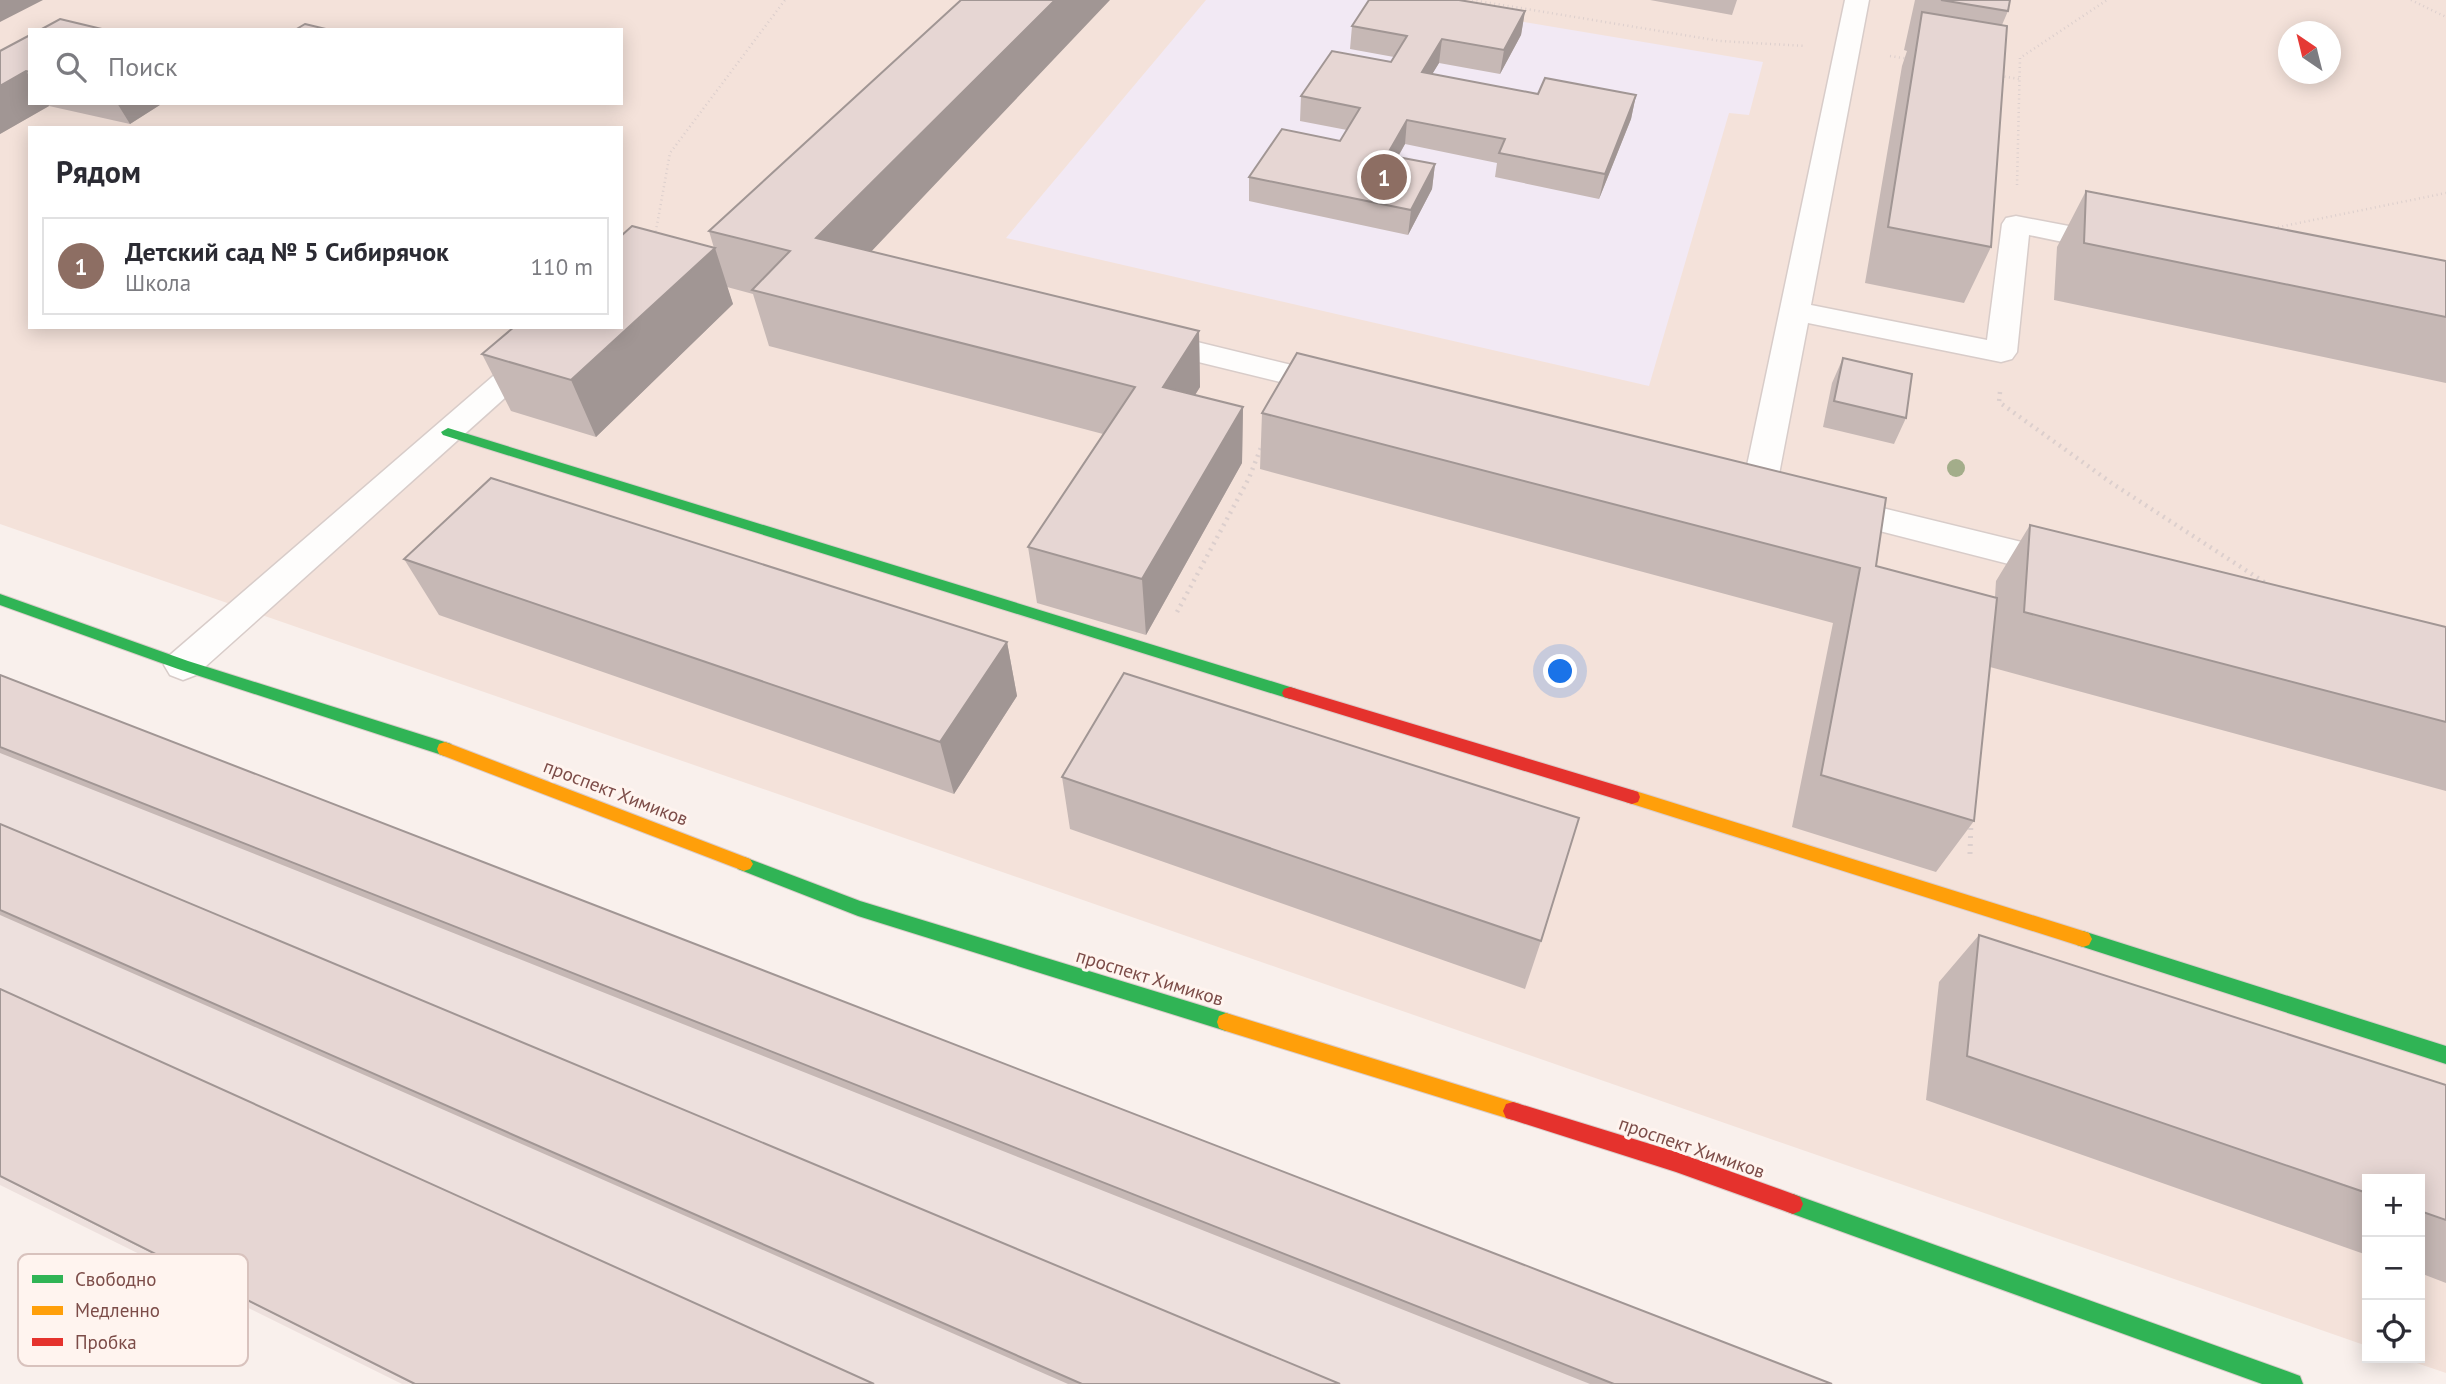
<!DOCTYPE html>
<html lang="ru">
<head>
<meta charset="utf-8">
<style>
	body { margin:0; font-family:"PT Sans",sans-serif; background:#f2f2f3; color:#2b2b33 }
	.controls { position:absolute; right:21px; bottom:21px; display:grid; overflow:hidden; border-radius:0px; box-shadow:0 4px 18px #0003 }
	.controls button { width:63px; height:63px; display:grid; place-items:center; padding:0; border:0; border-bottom:2px solid #e1e1e2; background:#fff; color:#2b2b33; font:35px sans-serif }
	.compass { position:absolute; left:2278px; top:21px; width:63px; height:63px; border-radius:50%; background:#fff; box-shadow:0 4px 18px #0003; rotate:325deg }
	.you { position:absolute; left:1561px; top:672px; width:24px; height:24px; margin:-18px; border:5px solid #fff; border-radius:50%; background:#1a73e8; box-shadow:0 0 0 10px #1a73e833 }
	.badge { display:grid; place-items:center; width:46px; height:46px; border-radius:50%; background:#a88581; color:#fff; font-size:23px; font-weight:700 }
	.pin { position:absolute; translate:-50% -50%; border:4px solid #fff; box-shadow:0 2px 7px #0006 }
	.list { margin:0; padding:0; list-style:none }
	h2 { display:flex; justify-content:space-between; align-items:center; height:91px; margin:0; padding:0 28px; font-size:30px }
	h2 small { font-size:23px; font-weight:400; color:#7c7c81 }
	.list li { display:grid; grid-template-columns:46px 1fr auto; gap:21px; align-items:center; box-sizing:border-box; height:98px; margin:0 14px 14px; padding:0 14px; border:2px solid #e1e1e2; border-radius:0px }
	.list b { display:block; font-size:26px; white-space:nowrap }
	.list p { margin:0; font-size:23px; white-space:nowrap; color:#7c7c81 }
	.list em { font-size:23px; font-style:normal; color:#7c7c81 }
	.icon { flex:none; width:38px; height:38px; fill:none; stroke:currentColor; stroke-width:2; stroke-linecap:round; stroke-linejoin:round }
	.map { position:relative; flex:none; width:2446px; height:1384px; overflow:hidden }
	.search { position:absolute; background:#fff; box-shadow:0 4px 18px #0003; left:28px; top:28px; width:595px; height:77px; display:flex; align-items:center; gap:18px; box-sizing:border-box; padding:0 24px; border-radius:0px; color:#7c7c81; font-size:26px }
	.panel { position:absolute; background:#fff; box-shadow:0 4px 18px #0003; left:28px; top:126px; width:595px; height:203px; border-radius:0px }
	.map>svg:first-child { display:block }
</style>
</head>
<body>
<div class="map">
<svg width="2446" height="1384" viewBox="0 0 2446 1384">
	<rect width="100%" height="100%" fill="#f9f0ec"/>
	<path fill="#f4e2da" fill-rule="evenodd" d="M0,0H2446V1373L2402,1358H2420V1179H2367V1346L0,524ZM30,30H621V103H30ZM2288,32H2330V74H2288ZM30,128H621V327H30Z"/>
	<path fill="#ede0dd" d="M0,681L1824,1384H402L0,1185Z"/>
	<path fill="#f2e9f4" d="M1206,0H1393L1763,62L1749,115L1729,113L1649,386L1006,238Z"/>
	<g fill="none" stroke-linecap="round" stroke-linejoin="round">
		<g stroke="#d8ccc9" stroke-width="3">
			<path id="street" d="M1845,0H1869L1811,305L1987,340L2002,224L2006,218L2016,216L2116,235L2126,238L2130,244L2126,250L2116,253L2029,235L2017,352L2012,359L2001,362L1808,323L1776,490L1771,498L1759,502L1717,490L1712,482L1717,474L1729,470L1745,475Z
				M550,327H584L196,675L183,680L170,675L164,665L170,655Z
				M1148,330L1345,378L1350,385L1345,392L1334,395L1137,347L1133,340L1137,333Z
				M1833,496L2063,552L2076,556L2081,565L2076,574L2063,578L1821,516L1816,508L1821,500Z"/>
		</g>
		<g stroke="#daccca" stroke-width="2">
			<path id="fast" d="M448,428L1290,687L1296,689L1298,693L1296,697L1290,699L443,435L441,432Z
				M0,594L188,661L451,744L453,749L451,754L445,756L178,669L0,605Z
				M744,857L860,901L1226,1013L1233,1016L1235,1022L1233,1028L1226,1031L858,916L738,869L735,864L738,859Z
				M2083,931L2446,1046V1064L2077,945L2074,939L2077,933Z
				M1793,1194L2292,1373L2300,1376L2303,1384H2262L1793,1214L1786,1211L1783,1204L1786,1197Z"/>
		</g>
		<g stroke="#daccca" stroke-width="2">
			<path id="slow" d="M445,742L750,859L753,864L750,869L744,871L439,754L437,749L439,744Z
				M1632,790L2083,931L2089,933L2092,939L2089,945L2083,947L1626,802L1624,797L1626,792Z
				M1226,1013L1513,1102L1520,1104L1523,1111L1520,1118L1513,1120L1226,1031L1219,1028L1217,1022L1219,1016Z"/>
		</g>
		<g stroke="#daccca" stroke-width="2">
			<path id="jam" d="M1290,687L1632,790L1638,792L1640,797L1638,802L1632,804L1284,697L1282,693L1284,689Z
				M1513,1102L1676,1152L1793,1194L1800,1197L1803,1204L1800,1211L1793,1214L1676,1172L1513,1120L1506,1118L1503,1111L1506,1104Z"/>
		</g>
		<path stroke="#dccfcd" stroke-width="2.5" stroke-dasharray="1 3.5" stroke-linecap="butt" d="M1472,0L1720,41L1805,46
			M2411,0L2446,17
			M1890,56L1909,59
			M2000,76L2020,79
			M2017,185L2020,58L2107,0
			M2269,229L2446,193
			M655,236L670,153L785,0"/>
		<path stroke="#dccfcd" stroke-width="4.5" stroke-dasharray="2 5" stroke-linecap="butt" d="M2000,392L1999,402L2113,484L2267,584
			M1177,612L1249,478L1262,445"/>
		<path stroke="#dccfcd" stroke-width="5" stroke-dasharray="2 6" stroke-linecap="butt" d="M1970,854L1971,820"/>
		<use href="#street" fill="#fefdfc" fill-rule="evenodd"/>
		<use href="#fast" fill="#30b455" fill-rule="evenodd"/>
		<use href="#slow" fill="#ff9f0a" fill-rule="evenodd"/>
		<use href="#jam" fill="#e5322d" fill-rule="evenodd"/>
	</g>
	<circle fill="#a3ad8a" cx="1956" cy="468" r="9"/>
	<path fill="#c6b8b5" d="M1650,0H1737L1732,15Z
		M1915,0H2010L2008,11L2002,25L1991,247L1964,303L1865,283L1902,66L1907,51L1904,50Z
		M1525,11L1521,35L1500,74L1439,63L1432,74L1538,94L1636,95L1631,119L1599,199L1495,177L1497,163L1405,144L1398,157L1435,164L1432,189L1408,235L1249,201V177L1340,141L1347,130L1300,121L1301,96L1391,62L1394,57L1350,49L1352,26Z
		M30,35V103H163L130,124L49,106L0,134V51Z
		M2086,191L2446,261V383L2054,300L2057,247Z
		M709,231L871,251L1199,331L1200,387L1195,395L1243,407L1242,463L1146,635L1037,603L1028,547L1103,434L769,346L753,294L727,287L733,304L596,437L511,411L482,354L714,248Z
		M1843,358L1906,418L1894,444L1823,427L1832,383Z
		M1262,413L1876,566L1995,597L1996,581L2030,525L2446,627V791L1990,667L1974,821L1936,872L1792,827L1833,623L1260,469Z
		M404,559L1007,642L1017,696L954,794L439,615Z
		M0,675L1832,1384H1590L0,753Z
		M1062,777L1541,941L1525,989L1070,829Z
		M0,824L1340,1384H1068L0,915Z
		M1979,935L2446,1085V1283L2420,1273V1179H2367V1255L1926,1100L1939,982Z
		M0,989L874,1384H413L0,1177Z"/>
	<path fill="#a19694" d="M0,0H43L0,22Z
		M1055,0H1110L831,294L816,238Z
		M1525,11L1521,35L1500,74L1504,50Z
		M1442,39L1439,63L1419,96L1422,72Z
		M26,71L30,77V103H48L49,106L0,134V86Z
		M1636,95L1631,119L1599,199L1605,174Z
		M117,103H163L130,124Z
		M1407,120L1405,144L1385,179L1387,155Z
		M1435,164L1432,189L1408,235L1411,210Z
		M715,248L733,304L596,437L571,380Z
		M1199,331L1200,387L1165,443L1163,387Z
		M1243,407L1242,463L1146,635L1142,579Z
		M1007,642L1017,696L954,794L940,742Z"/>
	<path fill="#e6d6d3" stroke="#a19694" stroke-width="2" d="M961,0H1055L816,238L1199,331L1163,387L1243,407L1142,579L1028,547L1135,387L752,290L790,251L709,231Z
		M1369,0H1459L1525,11L1504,50L1442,39L1422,72L1538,94L1545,78L1636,95L1605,174L1499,153L1505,139L1407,120L1387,155L1435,164L1411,210L1249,177L1282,129L1340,141L1360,108L1301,96L1332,51L1391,62L1407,36L1352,26Z
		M1941,0H2010L2008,11Z
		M1922,12L2007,26L1991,247L1888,227Z
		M60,19L106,30H40Z
		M305,24L330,30H295Z
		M30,35V72L26,71L0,86V51Z
		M2086,191L2446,261V317L2084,243Z
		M632,226L715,248L571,380L482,354L514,327H621V236Z
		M1297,353L1886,498L1876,566L1997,598L1974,821L1821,775L1860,568L1262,413Z
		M1843,358L1912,374L1906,418L1834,401Z
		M491,478L1007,642L940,742L404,559Z
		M2030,525L2446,627V722L2024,612Z
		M1124,673L1579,818L1541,941L1062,777Z
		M0,675L1832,1384H1614L0,747Z
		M0,824L1340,1384H1082L0,910Z
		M1979,935L2446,1085V1220L2420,1211V1179H2367V1193L1967,1056Z
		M0,989L874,1384H415L0,1176Z"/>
	<g text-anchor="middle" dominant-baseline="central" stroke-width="6" stroke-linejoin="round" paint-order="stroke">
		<g font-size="19" fill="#7c4c48" stroke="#fff4ef">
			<text transform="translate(616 792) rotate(21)">проспект Химиков</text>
			<text transform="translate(1150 977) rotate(17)">проспект Химиков</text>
			<text transform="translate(1692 1147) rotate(19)">проспект Химиков</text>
		</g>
	</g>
	<rect x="18" y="1254" width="230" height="112" rx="10" fill="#fff4ef" stroke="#d8c2bd" stroke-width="2"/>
	<rect x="32" y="1275" width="31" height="8" fill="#30b455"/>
	<rect x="32" y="1306" width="31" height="9" fill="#ff9f0a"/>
	<rect x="32" y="1338" width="31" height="8" fill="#e5322d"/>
	<g font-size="19" fill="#7c4c48">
		<text x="75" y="1286">Свободно</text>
		<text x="75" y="1317">Медленно</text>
		<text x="75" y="1349">Пробка</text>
	</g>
</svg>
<div class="controls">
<button>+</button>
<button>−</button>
<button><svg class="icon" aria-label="locate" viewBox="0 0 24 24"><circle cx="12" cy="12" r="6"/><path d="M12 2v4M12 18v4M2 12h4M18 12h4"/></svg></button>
</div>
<svg class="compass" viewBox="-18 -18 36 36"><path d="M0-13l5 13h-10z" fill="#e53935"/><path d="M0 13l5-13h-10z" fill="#7c7c81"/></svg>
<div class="you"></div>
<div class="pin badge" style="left:1384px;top:177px;background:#8d6e63">1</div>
<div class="search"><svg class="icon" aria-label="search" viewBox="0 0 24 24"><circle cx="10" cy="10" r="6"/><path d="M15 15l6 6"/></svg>Поиск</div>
<section class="panel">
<h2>Рядом<small></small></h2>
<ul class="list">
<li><span class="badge" style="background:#8d6e63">1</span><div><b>Детский сад № 5 Сибирячок</b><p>Школа</p></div><em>110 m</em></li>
</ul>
</section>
</div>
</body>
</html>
